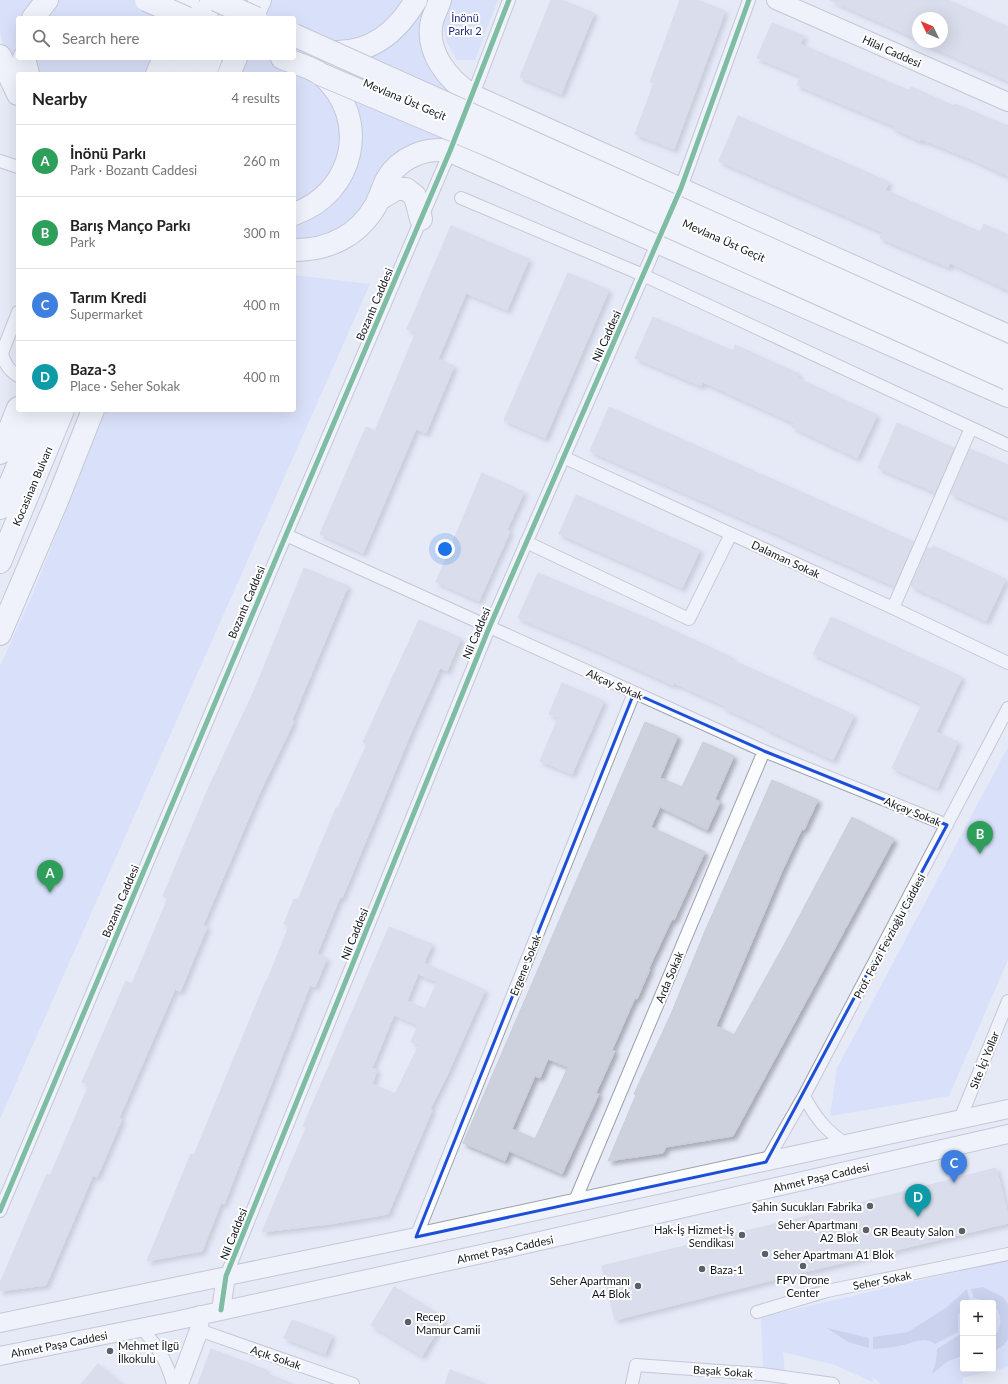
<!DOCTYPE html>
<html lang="en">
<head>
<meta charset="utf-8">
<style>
	body { margin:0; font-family:Lato,sans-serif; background:#f6f6f6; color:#222 }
	.controls { position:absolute; right:12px; bottom:12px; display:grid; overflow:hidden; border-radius:4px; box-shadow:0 4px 16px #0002 }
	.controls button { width:36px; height:36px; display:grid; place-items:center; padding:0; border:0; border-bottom:1px solid #e0e0e0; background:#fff; color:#222; font:20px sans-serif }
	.compass { position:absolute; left:912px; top:12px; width:36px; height:36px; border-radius:50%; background:#fff; box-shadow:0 4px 16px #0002; rotate:314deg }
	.you { position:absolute; left:445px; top:549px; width:14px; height:14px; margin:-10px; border:3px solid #fff; border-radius:50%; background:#1a73e8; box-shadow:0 0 0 6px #1a73e833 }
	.badge { display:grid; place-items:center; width:26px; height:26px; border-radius:50%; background:#5c5f68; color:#fff; font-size:13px; font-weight:700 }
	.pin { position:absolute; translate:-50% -33px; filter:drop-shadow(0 1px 2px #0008) }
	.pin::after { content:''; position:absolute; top:21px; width:14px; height:12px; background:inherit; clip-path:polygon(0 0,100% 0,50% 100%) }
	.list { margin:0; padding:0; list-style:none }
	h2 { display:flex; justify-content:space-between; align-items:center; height:52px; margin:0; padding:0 16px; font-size:17px }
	h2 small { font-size:13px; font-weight:400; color:#767676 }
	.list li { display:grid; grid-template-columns:26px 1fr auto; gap:12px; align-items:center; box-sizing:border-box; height:72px; padding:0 16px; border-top:1px solid #e0e0e0 }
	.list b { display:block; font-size:15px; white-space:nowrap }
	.list p { margin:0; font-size:13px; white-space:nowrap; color:#767676 }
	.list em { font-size:13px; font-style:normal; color:#767676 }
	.icon { flex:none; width:22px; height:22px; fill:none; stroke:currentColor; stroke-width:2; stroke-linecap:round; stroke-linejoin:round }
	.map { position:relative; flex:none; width:1008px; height:1384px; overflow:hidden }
	.search { position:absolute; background:#fff; box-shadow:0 4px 16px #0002; left:16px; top:16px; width:280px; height:44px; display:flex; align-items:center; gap:10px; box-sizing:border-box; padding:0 14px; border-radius:4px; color:#767676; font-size:15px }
	.panel { position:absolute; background:#fff; box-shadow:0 4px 16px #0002; left:16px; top:72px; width:280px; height:340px; border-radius:4px }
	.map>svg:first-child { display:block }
</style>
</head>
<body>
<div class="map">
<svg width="1008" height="1384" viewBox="0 0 1008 1384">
	<defs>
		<filter id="shadow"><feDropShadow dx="3.5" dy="3.5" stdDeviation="2" flood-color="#0004"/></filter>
	</defs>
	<rect width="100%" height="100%" fill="#e6eaf7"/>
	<path fill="#cad6fb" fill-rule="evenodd" d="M0,0H178L171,18H18V58H155L148,74H18L7,62L0,32Z
		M271,0H432L426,22L464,101L446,143L417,147L363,210L344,230L294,243V74H238L245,58H294V18H263Z
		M451,0H498L475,60H457L447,43L442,21Z
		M294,275L370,284L0,1119V666L31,598L106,410H294Z
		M1008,747V960L949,1096L830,1116L837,1068Z
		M1008,1260V1367L962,1378L963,1384H881L873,1377L872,1382L835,1365L783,1352L785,1374L763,1369L761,1317ZM963,1303H993V1369H963Z"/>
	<path fill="#a8b6e3" d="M983,1287L1003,1297L1008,1304V1339L1004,1345L993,1352V1337C1000,1331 1003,1320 998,1311C997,1308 994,1306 993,1303L974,1298L971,1289Z
		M967,1289L970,1302L963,1303V1308L958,1315V1332L935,1344C922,1335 913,1344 899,1346C890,1348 881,1348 873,1349V1337L908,1332L947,1307Z
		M827,1328L869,1338V1348L848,1342Z
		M959,1335L963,1337V1356L948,1361L932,1374L936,1361L937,1349Z"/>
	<path fill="#cdd1de" stroke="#cacdd7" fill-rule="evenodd" filter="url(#shadow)" d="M551,0H561L594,13L561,94L520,77Z
		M680,0H697L725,11L674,149L635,134L654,83L650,82Z
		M830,0H948L1008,27V81L921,42H942V18H918V39Z
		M772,23L804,36L800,44L910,91L911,87L954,106L955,104L1008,126V176L971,159L921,139L920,141L893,128L894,126L797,85L801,76L757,58Z
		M738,116L889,182L885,190L980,232L984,224L1008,235V290L950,263L948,267L880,238L882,232L719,161Z
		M451,226L529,259L507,310L466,293L438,359L454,366L426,433L416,429L363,553L320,534L366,427L375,431L416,332L407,329Z
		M568,273L609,290L545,438L504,420Z
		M653,317L733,351L735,345L799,374L797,378L877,415L857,458L792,427L794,423L703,382L701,386L635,358Z
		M609,407L914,542L894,586L590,451Z
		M897,423L954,448L935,492L878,468Z
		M970,449L1008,465V518L951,494Z
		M482,473L524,492L507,530L510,531L479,601L436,582Z
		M576,495L700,550L682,588L559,534Z
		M933,546L1006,579L986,621L911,586L927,548L932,549Z
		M304,568L348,586L292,720L294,721L259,794L203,925L207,927L180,992L175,989L119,1118L122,1119L97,1177L93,1175L46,1285L0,1291V1283L30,1213L47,1174L50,1176L89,1085L82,1082L126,981L132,984L168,898L163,896L209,787L255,689Z
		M538,573L651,620L733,658L732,660L854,715L833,760L764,728L765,727L724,708L725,706L674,683L673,685L591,648L518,618Z
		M831,617L962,677L936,732L958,742L937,788L892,768L922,704L813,654Z
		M419,620L461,638L447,671L440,668L413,728L342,898L340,897L317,954L327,958L315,987L310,985L224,1204L221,1203L202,1251L147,1261L191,1154L194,1155L266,981H267L289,926L284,924L294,899L298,900L336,808H338L367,744L363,742Z
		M562,683L604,701L572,774L540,761L558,718L549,714Z
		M645,722L678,736L660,778L682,787L703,742L734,756L715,799L720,802L707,830L660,807L651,827L705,852L674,920L672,919L649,968L650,969L637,999L635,998L612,1050L615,1051L596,1093L599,1094L562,1174L509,1151L505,1161L463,1143ZM548,1059L568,1067L535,1139L512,1129L535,1076L540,1078Z
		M772,780L818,800L804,830L802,829L783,869L716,1026L734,1035L784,945L852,817L894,839L733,1136L666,1147L663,1153L608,1161L636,1095L634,1094L671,1014L705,931Z
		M389,927L432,944L424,963L485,990L448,1073L430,1109L432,1110L388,1214L329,1224L262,1232L306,1128L303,1126ZM418,974L437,982L425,1009L407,1001ZM394,1015L418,1025L411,1042L419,1045L395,1094L372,1084L377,1070L372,1068Z
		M996,1168L1008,1215V1223L800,1273L615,1320L602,1266L824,1212Z
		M394,1287L445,1318L422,1356L371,1325Z
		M292,1320L332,1335L325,1354L284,1338Z
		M211,1349L266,1370L265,1373L293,1384H198Z
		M98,1364L122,1384H81Z
		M450,1370L484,1383V1384H445Z"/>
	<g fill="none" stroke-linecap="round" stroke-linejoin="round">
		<g stroke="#9da0a9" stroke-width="14">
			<path id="street" d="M471,100L509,0
				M0,161L18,167
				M679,193L749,0
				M461,198L643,275L1008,445
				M18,312L2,353C4,363 10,371 18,376
				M563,457L893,608L1008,663
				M286,535L764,751L947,825
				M526,542L689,619L731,534
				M893,608L971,428
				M804,1096C815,1117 826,1131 846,1144
				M960,1119L1008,1001
				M766,1162L804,1096L1008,708
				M574,1203L764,751
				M0,1211L286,535L452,147
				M416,1237L634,693
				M226,1276L489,628L660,237
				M757,1312L827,1291L1008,1254
				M141,1328C157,1345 167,1361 173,1384
				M199,1330L353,1384
				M632,1384L636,1365L762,1374L833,1384"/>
		</g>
		<g stroke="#9da0a9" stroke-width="20">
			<path id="secondary" d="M776,0L1008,102
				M221,1310L226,1276
				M0,1323L416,1237L1008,1109
				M0,1356L175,1321L518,1246L1008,1134
				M179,1384L199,1330L200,1315"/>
		</g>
		<g stroke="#9da0a9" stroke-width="24">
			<path id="highway" d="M440,0C438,7 434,14 432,21C425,52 448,80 473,96L1008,336
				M33,18L47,0
				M180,18L188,0
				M204,18L212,0
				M252,18L260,0
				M332,52C371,54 397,32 416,0
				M0,56L18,94
				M24,58L28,74
				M282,58C294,63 312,67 322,75C371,118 355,193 294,214
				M157,74L164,58
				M181,74L188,58
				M205,74L211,58
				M229,74L236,58
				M378,200L396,189H406L415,196L421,219
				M294,250C329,250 358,236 376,205C380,197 383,187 387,179C400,157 426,147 450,151L1008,396
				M0,453L18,408
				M0,508L41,410
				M0,562L63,410
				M0,634L57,501L93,410"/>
		</g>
		<use href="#street" stroke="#fbfcfe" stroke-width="12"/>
		<use href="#secondary" stroke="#fbfcfe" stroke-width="18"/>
		<use href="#highway" stroke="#fbfcfe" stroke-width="22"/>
		<g stroke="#9da0a9" stroke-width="24" stroke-linecap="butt">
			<path id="highway-bridge" d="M146,0L187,18
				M216,0L256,18
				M294,35L1008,356
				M320,74L488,145L1008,379"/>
		</g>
		<use href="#highway-bridge" stroke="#fbfcfe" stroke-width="22"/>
		<g stroke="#fff" stroke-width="8">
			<path id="cycleway" d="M0,1211L286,535L450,151L509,0
				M221,1310L226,1276L489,628L681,188L749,0"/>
		</g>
		<use href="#cycleway" stroke="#00873e" stroke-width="5"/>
	</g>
	<path d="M0 0H1008V1384H0ZM634,693L764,751L947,825L766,1162L416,1237Z" fill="#e6eaf7" fill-opacity=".55" fill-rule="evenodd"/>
	<path fill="none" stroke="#1d4ed8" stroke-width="3" stroke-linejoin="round" d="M634,693L764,751L947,825L766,1162L416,1237Z"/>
	<g fill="#5c5f68" stroke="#fff" stroke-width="1.5">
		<circle cx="870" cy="1206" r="4"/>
		<circle cx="866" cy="1230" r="4"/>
		<circle cx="962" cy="1231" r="4"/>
		<circle cx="742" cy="1235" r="4"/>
		<circle cx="765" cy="1254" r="4"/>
		<circle cx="803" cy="1266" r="4"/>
		<circle cx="702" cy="1269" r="4"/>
		<circle cx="638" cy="1286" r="4"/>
		<circle cx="408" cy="1322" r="4"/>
		<circle cx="110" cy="1351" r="4"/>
	</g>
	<g text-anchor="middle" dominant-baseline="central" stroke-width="4" stroke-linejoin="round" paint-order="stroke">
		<g font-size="11" fill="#222e74" stroke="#fff">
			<text x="465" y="17">İnönü<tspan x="465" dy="13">Parkı 2</tspan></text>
		</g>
		<g font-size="11" fill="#11141b" stroke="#fff">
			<text transform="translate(892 51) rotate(24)">Hilal Caddesi</text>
			<text transform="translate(405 99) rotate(23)">Mevlana Üst Geçit</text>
			<text transform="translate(724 240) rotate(24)">Mevlana Üst Geçit</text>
			<text transform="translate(374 304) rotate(-67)">Bozantı Caddesi</text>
			<text transform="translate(606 336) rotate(-66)">Nil Caddesi</text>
			<text transform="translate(32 486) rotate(-67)">Kocasinan Bulvarı</text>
			<text transform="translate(786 559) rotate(25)">Dalaman Sokak</text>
			<text transform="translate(246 602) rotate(-67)">Bozantı Caddesi</text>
			<text transform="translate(476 633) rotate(-67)">Nil Caddesi</text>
			<text transform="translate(615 684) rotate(24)">Akçay Sokak</text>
			<text transform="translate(913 811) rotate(22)">Akçay Sokak</text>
			<text transform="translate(120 901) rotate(-67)">Bozantı Caddesi</text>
			<text transform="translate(354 934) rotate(-68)">Nil Caddesi</text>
			<text transform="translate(889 936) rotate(-62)">Prof. Fevzi Fevzioğlu Caddesi</text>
			<text transform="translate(525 965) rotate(-68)">Ergene Sokak</text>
			<text transform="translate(669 977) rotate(-67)">Arda Sokak</text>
			<text transform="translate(984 1060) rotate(-68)">Site İçi Yollar</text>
			<text transform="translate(821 1177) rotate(-13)">Ahmet Paşa Caddesi</text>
			<text transform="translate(233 1234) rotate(-68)">Nil Caddesi</text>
			<text transform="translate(505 1249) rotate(-12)">Ahmet Paşa Caddesi</text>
			<text transform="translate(882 1280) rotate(-11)">Seher Sokak</text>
			<text transform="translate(59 1344) rotate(-11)">Ahmet Paşa Caddesi</text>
			<text transform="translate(276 1357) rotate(19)">Açık Sokak</text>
			<text transform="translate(723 1371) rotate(4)">Başak Sokak</text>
		</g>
		<g font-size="11" fill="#11141b" stroke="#fff" text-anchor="end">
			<text x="862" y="1206">Şahin Sucukları Fabrika</text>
			<text x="858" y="1224">Seher Apartmanı<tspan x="858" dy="13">A2 Blok</tspan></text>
			<text x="734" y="1229">Hak-İş Hizmet-İş<tspan x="734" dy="13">Sendikası</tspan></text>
			<text x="954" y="1231">GR Beauty Salon</text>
			<text x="773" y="1254" text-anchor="start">Seher Apartmanı A1 Blok</text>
			<text x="710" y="1269" text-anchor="start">Baza-1</text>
			<text x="803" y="1279" text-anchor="middle">FPV Drone<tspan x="803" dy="13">Center</tspan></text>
			<text x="630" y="1280">Seher Apartmanı<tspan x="630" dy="13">A4 Blok</tspan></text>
			<text x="416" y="1316" text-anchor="start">Recep<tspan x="416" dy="13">Mamur Camii</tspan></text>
			<text x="118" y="1345" text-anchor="start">Mehmet İlgü<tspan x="118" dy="13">İlkokulu</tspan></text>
		</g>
	</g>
</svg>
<div class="controls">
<button>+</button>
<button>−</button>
</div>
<svg class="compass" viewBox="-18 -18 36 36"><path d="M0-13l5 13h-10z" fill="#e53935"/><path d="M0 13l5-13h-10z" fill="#767676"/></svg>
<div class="you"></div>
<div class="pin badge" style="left:50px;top:893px;background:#2e9e5b">A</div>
<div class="pin badge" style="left:980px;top:854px;background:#2e9e5b">B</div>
<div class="pin badge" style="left:954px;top:1183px;background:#3f7fe0">C</div>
<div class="pin badge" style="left:918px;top:1217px;background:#0f9aa8">D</div>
<div class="search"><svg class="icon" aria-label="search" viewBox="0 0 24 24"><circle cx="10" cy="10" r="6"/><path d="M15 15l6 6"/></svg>Search here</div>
<section class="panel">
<h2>Nearby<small>4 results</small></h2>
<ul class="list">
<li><span class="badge" style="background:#2e9e5b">A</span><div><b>İnönü Parkı</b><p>Park · Bozantı Caddesi</p></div><em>260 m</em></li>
<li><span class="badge" style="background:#2e9e5b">B</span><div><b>Barış Manço Parkı</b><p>Park</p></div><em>300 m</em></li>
<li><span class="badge" style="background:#3f7fe0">C</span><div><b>Tarım Kredi</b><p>Supermarket</p></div><em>400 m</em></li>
<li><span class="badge" style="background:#0f9aa8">D</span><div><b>Baza-3</b><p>Place · Seher Sokak</p></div><em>400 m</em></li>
</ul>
</section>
</div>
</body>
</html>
